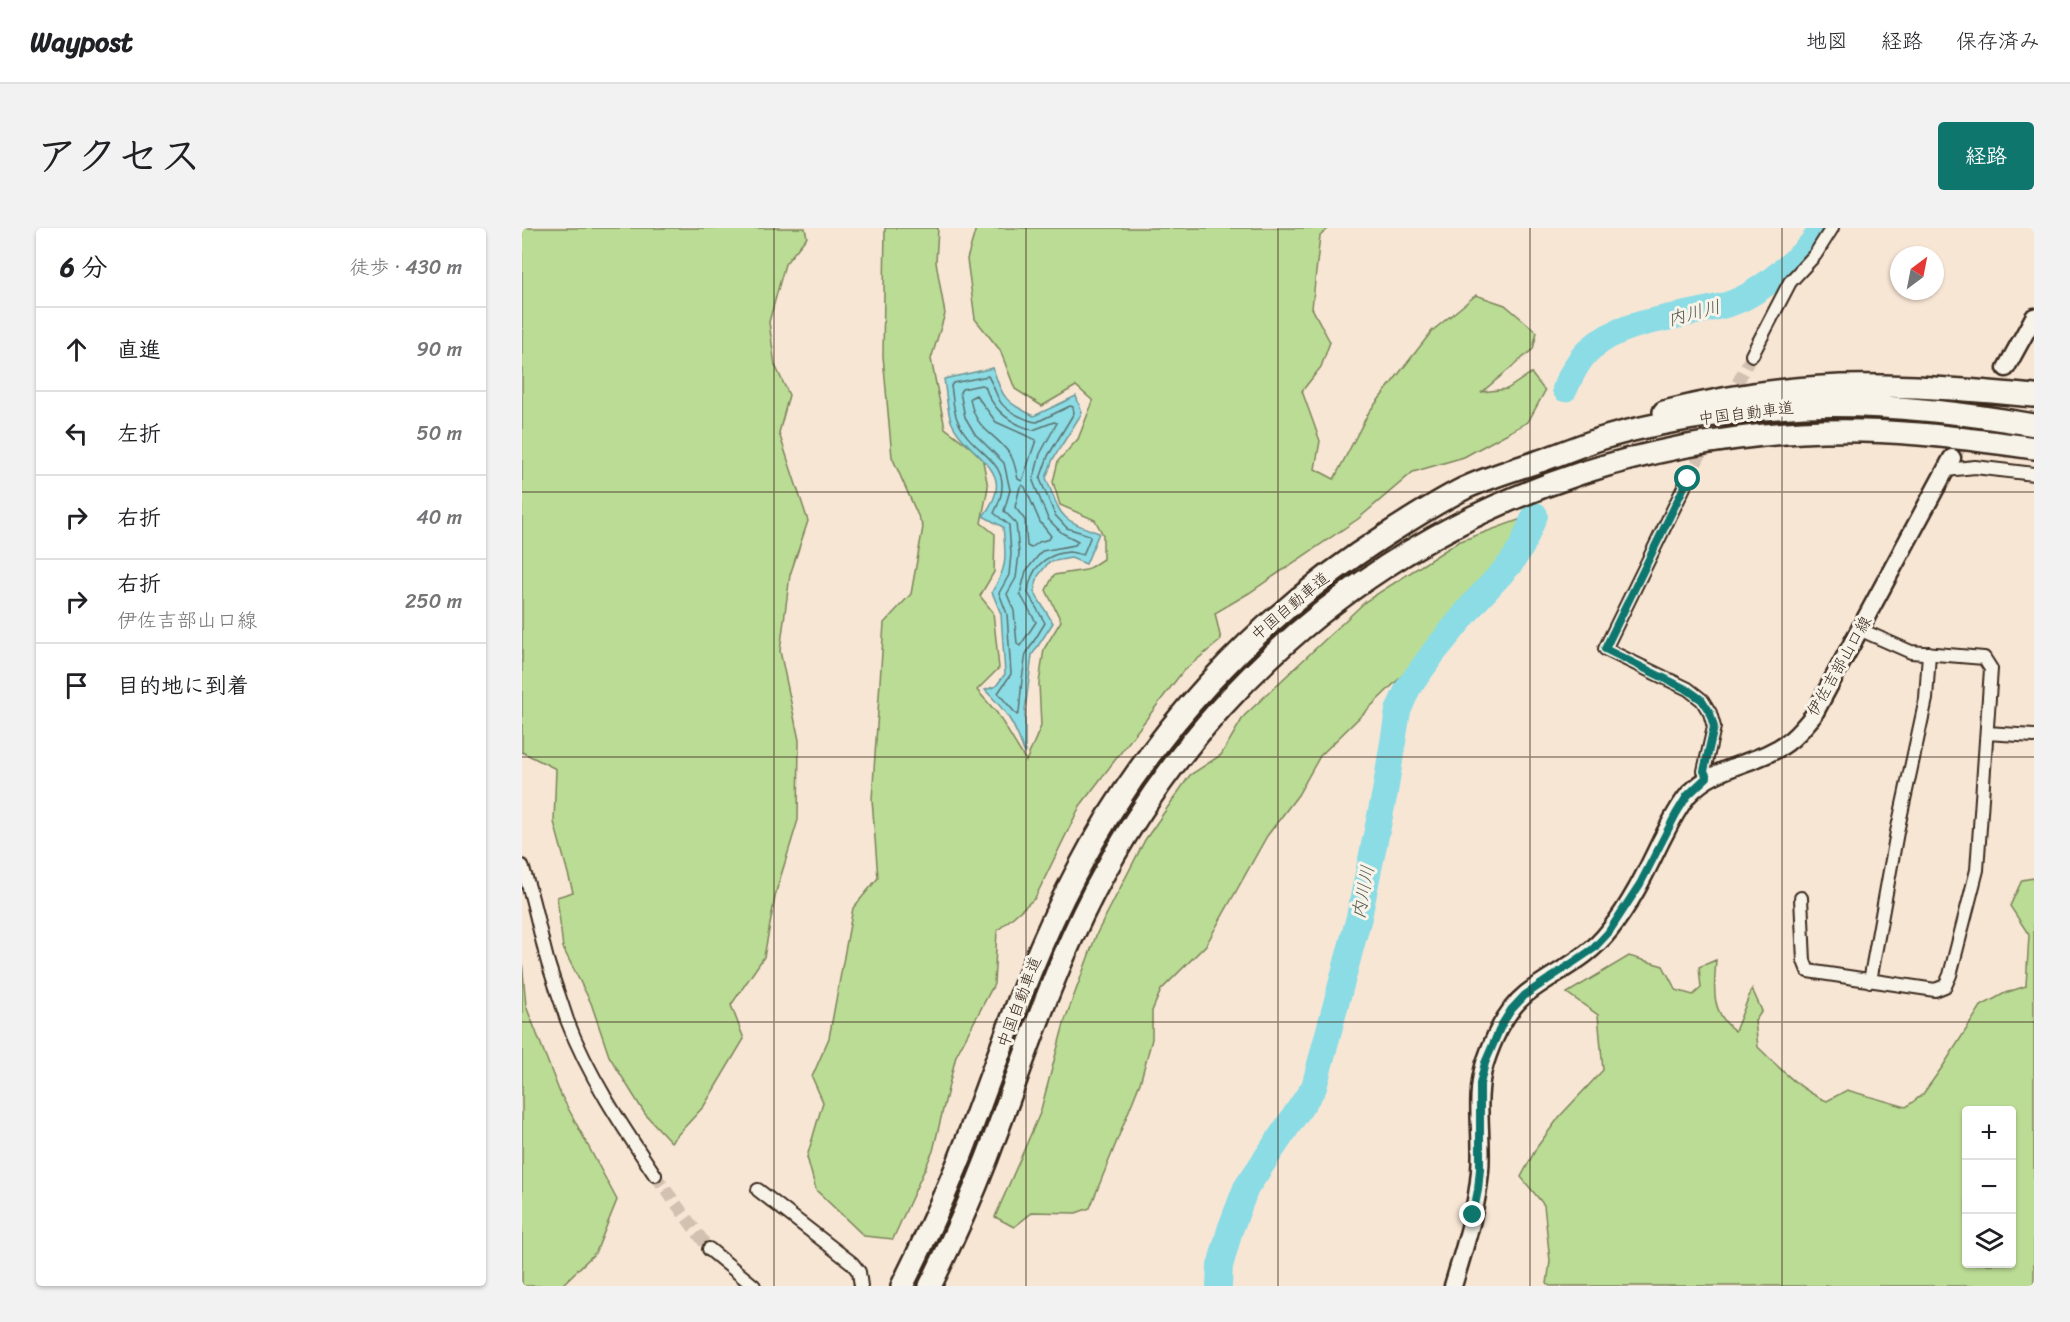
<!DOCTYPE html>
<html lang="ja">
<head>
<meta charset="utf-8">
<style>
	body { margin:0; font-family:Sriracha,"Klee One",sans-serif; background:#f2f2f2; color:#202124 }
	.controls { position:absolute; right:18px; bottom:18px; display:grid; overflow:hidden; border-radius:6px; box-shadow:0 2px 4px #0004 }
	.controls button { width:54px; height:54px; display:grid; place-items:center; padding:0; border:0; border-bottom:2px solid #e0e0e0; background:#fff; color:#202124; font:30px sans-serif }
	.compass { position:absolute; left:1368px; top:18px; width:54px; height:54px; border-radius:50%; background:#fff; box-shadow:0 2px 4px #0004; rotate:32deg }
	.stop { position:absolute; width:18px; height:18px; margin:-14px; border:4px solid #0f766e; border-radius:50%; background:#fff }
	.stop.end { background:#0f766e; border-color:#fff; box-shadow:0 2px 6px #0008 }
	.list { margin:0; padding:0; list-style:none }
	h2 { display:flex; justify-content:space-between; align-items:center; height:78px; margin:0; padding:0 24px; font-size:26px }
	h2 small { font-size:20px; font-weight:400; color:#757577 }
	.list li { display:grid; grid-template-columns:39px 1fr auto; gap:18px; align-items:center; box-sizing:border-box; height:84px; padding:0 24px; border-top:2px solid #e0e0e0 }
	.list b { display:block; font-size:22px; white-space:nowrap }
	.list p { margin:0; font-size:20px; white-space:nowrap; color:#757577 }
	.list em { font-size:20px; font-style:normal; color:#757577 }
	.icon { flex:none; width:33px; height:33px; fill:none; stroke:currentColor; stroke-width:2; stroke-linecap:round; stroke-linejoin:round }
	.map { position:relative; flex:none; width:1512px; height:1058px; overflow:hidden; border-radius:6px }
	header { display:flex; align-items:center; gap:36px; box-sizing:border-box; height:84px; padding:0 30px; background:#fff; border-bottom:2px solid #e0e0e0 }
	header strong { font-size:28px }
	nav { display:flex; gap:33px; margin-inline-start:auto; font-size:21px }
	.intro { display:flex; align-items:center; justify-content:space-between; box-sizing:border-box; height:144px; padding:0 36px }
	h1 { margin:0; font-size:42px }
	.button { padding:15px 27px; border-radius:6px; background:#0f766e; color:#fff; font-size:21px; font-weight:700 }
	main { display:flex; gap:36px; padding:0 36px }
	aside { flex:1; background:#fff; border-radius:6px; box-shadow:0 2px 4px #0004 }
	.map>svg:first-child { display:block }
</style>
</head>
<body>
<header>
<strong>Waypost</strong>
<nav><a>地図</a><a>経路</a><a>保存済み</a></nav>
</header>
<div class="intro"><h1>アクセス</h1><a class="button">経路</a></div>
<main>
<aside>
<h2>6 分<small>徒歩 · 430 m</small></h2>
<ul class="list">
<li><svg class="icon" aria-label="ahead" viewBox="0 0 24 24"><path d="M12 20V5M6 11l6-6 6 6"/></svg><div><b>直進</b></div><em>90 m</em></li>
<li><svg class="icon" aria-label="left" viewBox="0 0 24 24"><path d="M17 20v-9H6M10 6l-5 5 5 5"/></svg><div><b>左折</b></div><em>50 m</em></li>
<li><svg class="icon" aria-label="right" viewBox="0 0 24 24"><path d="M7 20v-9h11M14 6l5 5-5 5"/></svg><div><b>右折</b></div><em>40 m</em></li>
<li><svg class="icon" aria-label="right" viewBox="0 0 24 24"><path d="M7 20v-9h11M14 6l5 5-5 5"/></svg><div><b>右折</b><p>伊佐吉部山口線</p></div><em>250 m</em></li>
<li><svg class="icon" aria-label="arrive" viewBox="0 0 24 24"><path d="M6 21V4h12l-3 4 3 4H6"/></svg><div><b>目的地に到着</b></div></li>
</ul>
</aside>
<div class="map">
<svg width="1512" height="1058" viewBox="0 0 1512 1058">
	<rect width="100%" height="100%" fill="#f8e6d5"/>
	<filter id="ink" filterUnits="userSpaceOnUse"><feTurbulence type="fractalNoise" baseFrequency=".0167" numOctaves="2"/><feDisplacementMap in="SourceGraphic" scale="12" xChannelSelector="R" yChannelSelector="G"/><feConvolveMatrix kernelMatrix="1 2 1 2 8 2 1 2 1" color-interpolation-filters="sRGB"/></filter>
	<g filter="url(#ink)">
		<path fill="#bbdc95" stroke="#7b835a" stroke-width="1.5" fill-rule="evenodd" d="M0,0H283L285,9L263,36L247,94L253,137L267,167L257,205L286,293L268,347L258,423L277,512L276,592L254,664L242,729L209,777L222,811L182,878L149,914L123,886L87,828L69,775L41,720L35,669L51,664L32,594L34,541L0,524Z
			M363,0H416L414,34L423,86L409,131L423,200L460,228L466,259L459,295L473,306L472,344L458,368L471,384L477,440L455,462L475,485L504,533L519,498L517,455L522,421L539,393L524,362L532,347L564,342L581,331V307L573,292L538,277L531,254L536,233L556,211L571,173L554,158L520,178L493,161L478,122L453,91L445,31L454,0H807L798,8L790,80L808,114L799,139L780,163L798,213L793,241L812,251L847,184L910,103L954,67L983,77L1015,104L1011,121L960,164L985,161L1009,145L1023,163L1006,194L942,229L891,244L836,291L727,365L693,385L699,412L661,443L558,578L513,670L475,703L472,756L434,828L411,923L371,1011L342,1008L294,962L285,929L301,874L290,849L307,810L331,680L356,650L350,571L362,395L389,366L401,299L370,229L361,128Z
			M999,291L997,311L970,345L884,444L798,528L776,567L745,608L684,717L639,762L630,783V811L618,855L568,980L554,985L511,984L492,999L473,989L518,885L543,792L575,705L623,612L668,547L699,527L722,488L844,373L936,314Z
			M1512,650V1058H1028L1025,1056L1028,1033L1022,977L999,949L1015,919L1038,888L1081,842L1076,787L1045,765L1107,728L1141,738L1154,762L1171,767L1179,760L1177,739L1194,732C1192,760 1188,784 1213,803L1230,761L1240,783L1233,793L1236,819C1256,839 1279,863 1305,873L1325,862L1384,879L1401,866L1421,838L1459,778L1483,765L1504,758L1507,707L1488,678L1500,652ZM1444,882H1490V1036H1444Z
			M0,732L4,778L38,865L95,972L74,1024L39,1058H0Z"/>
		<path fill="#8bdce5" stroke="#6b9595" stroke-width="1.5" d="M471,140C481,171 483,174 512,188L554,168L560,185L531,231L524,250C540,289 536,291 577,305L564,336L549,330L527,334L516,348L512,364L531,395L510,427L503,483V526C492,495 486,485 463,462L474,458L483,446L479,386L470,364C486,338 484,329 481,299L461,288C500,240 444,230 429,193C425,181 424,164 422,151Z"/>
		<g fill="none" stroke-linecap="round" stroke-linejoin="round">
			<path stroke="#5b716e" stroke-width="1.5" d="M466,148C478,168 472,176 497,188C504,191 509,194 515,194L548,178L551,179L552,185L526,228L518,251L533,287L545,300L567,307L568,310L561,327C556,326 551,324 547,324C522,326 508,341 506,365L523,395L504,426L500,451L497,485L495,487L476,465L489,446L485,386L477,365L487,347L489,326L487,297L472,285C500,232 449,229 435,191C431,181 431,169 429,158L431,155Z
				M459,157L463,158C470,182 487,195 511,202L532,194L535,195L518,226L511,253L526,291L540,305L556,313L553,317L520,323L504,343L498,366L514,394L498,418L495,416L492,383L485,366L494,350L497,326L494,295L482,283L488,262L482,235L453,206L443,189L438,164L440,161Z
				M454,167L474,194L514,212L500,253L496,251C494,244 493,235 489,228C474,204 453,204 448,170Z
				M500,257L503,259L518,294L529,308L527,311L517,314L509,320L505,318L503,292L493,279L498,259Z"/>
			<path stroke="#8bdce5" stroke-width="26" d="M1043,161C1049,147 1056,132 1067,122C1103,89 1165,90 1210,75C1230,68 1247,54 1263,41C1277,29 1292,16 1300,0
				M697,1058L698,1038L708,1002L724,960L792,859L837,689L863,564L876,483L886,460L912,424L953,374L989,335L1000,318L1013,287"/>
			<path stroke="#d2c0b0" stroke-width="12" stroke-dasharray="12 6" stroke-linecap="butt" d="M1166,251L1230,127
				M133,947L187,1021"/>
			<path stroke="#d2c0b0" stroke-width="16" stroke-dasharray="16 8" stroke-linecap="butt" d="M1430,230L1484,140"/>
			<g stroke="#3b2a1e" stroke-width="16">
				<path id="street" d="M1230,127L1268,54L1293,27L1310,0
					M1424,242L1453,239L1512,246
					M1166,251L1083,421L1166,461L1180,472L1188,485L1192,499L1182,543L1185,549
					M1465,505L1512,508
					M0,638C12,670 17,703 26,735C32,754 39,773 45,792C66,847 100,898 133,947
					M1279,670L1282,733L1286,743L1413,762L1423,758L1428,747L1455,642L1469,441L1462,430L1389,424L1339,402
					M1348,753L1375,604L1404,471L1407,425
					M236,962L330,1035L337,1044L339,1058
					M187,1021L232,1058"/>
			</g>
			<g stroke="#3b2a1e" stroke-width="21">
				<path id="secondary" d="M1484,140L1512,89
					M931,1058C942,1021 955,982 958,943C961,907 952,870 963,835C971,811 984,782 1004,766C1032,744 1065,732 1087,703C1109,676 1124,644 1139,613C1147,598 1155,580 1167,566C1195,536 1235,537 1266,514C1276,507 1283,497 1291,488L1430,230"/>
			</g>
			<g stroke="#3b2a1e" stroke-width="26">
				<path id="highway" d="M1142,184C1212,166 1288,156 1361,158C1411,159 1462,163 1512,168
					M380,1058C400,1018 419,976 436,935C474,839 504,739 553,647C626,506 733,390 867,305C892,289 917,273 943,260C967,249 993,241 1018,233C1038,226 1057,218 1078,211C1139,192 1218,182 1282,178C1359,175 1437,184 1512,197
					M408,1058C429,1016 448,974 465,930C499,841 528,749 572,664C714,391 972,222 1280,204C1358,199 1436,209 1512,220"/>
			</g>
			<use href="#street" stroke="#f7f3e8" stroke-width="12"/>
			<use href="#secondary" stroke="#f7f3e8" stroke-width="16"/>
			<use href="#highway" stroke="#f7f3e8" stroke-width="21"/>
		</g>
	</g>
	<g fill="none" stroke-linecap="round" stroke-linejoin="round" filter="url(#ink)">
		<path stroke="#0f766e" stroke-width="8" d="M951,987L956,962L958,941V856L963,835L979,798L989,782L1003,767L1071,721L1086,705L1118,656L1154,586L1165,568L1185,549L1182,543L1192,499L1188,485L1180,472L1166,462L1083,421L1166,251"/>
	</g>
	<path fill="none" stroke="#3b2a1e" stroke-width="1.5" stroke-opacity="0.55" d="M252,0V1058M504,0V1058M756,0V1058M1008,0V1058M1260,0V1058M0,264H1512M0,529H1512M0,794H1512"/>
	<g text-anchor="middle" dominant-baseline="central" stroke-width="6" stroke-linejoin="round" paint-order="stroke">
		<g font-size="16" fill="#3b2a1e" stroke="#f7f3e8">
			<text transform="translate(1224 185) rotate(-7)">中国自動車道</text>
			<text transform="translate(768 378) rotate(-40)">中国自動車道</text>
			<text transform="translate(1317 438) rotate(-60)">伊佐吉部山口線</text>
			<text transform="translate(497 774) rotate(-69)">中国自動車道</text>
		</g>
		<g font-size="18" font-style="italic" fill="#4f5650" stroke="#f7f3e8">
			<text transform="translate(1172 85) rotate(-15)">内川川</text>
			<text transform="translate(841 664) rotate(-79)">内川川</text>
		</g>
	</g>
</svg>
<div class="controls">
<button>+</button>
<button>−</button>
<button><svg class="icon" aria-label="layers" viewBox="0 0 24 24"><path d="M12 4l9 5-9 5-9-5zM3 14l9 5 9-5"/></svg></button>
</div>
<svg class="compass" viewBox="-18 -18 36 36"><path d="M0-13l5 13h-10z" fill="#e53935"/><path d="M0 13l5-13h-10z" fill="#757577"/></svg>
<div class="stop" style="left:1166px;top:251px"></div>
<div class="stop end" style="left:951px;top:987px"></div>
</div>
</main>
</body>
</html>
